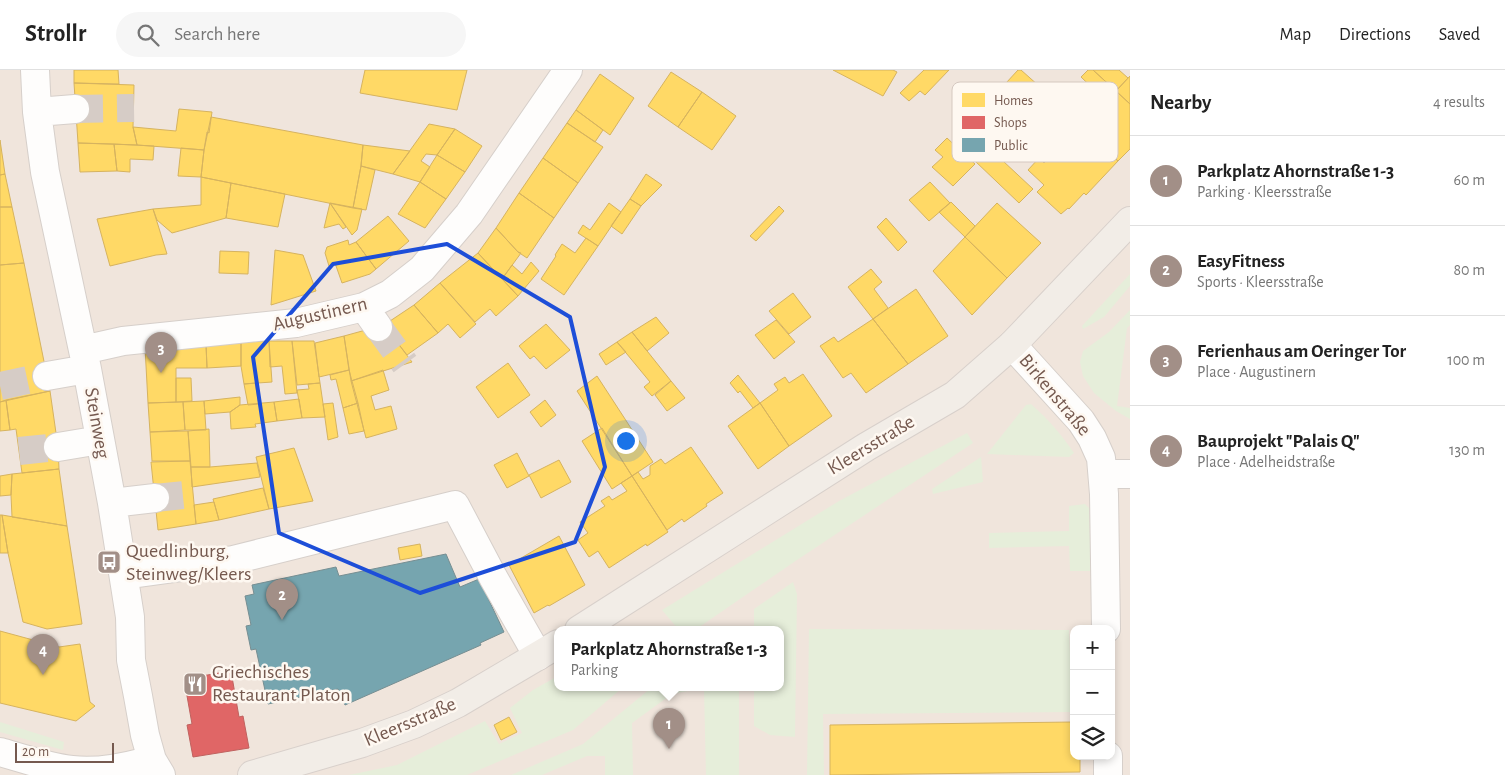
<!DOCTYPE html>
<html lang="en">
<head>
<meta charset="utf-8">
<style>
	body { margin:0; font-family:"Alegreya Sans",sans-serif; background:#f6f6f6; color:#222 }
	.controls { position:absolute; right:15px; bottom:15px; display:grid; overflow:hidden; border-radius:10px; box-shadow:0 2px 8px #0003 }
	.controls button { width:45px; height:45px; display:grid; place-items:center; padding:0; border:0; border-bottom:1px solid #e0e0e0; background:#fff; color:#222; font:25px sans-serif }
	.scale { position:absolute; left:15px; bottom:12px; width:99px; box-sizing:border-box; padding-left:5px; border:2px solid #75594f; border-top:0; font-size:14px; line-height:18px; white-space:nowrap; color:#75594f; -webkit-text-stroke:4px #fef8f1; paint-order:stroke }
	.you { position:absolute; left:625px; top:370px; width:18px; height:18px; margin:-12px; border:4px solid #fff; border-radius:50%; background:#1a73e8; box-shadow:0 0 0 8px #1a73e833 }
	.badge { display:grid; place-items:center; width:32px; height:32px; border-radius:50%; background:#a28f87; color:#fff; font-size:16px; font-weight:700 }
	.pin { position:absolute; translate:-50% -41px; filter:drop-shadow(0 1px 2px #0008) }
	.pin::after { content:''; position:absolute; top:26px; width:18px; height:15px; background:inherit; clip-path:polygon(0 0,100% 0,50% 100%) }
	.popup { position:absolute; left:554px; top:556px; width:230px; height:65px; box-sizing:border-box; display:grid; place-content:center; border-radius:10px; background:#fff; filter:drop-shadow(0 1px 4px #0005); font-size:16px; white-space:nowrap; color:#767676 }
	.popup b { font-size:19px; color:#222 }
	.popup::after { content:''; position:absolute; left:50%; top:100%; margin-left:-10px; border:10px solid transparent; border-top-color:#fff }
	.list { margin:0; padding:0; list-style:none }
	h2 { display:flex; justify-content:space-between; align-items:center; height:65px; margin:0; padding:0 20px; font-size:21px }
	h2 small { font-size:16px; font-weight:400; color:#767676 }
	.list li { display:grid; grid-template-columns:32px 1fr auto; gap:15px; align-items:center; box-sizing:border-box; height:90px; padding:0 20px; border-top:1px solid #e0e0e0 }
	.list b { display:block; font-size:19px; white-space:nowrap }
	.list p { margin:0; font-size:16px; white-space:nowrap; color:#767676 }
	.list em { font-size:16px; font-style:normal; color:#767676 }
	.icon { flex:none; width:28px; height:28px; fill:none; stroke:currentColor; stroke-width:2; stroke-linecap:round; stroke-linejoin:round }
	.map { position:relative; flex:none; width:1130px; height:705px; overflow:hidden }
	header { display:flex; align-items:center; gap:30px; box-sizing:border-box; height:70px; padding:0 25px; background:#fff; border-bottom:1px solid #e0e0e0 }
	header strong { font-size:24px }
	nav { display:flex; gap:28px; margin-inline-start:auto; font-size:18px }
	.search { width:350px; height:45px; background:#f6f6f6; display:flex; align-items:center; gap:12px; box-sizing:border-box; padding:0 18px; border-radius:28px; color:#767676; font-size:19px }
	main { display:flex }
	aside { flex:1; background:#fff }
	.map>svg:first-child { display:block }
</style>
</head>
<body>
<header>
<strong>Strollr</strong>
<div class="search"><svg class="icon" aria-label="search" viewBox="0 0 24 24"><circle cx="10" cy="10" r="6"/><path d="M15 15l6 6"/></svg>Search here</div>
<nav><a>Map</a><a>Directions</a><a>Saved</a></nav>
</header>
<main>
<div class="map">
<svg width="1130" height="705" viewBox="0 0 1130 705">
	<rect width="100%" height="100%" fill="#f7f3ee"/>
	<path fill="#f0e5dc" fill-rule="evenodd" d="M0,0H1130V705H0ZM1074,559H1111V686H1074ZM558,560H780V618H558Z"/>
	<path fill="#e6eeda" d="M1130,204V216L1104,247L1083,259L1082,256Z
		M1130,240V255L1127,258L1117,336L1130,338V349L1116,341L1094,323L1083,306L1080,292L1083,281L1109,262Z
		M1031,334C1048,349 1061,364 1074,383L1069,387L987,384L1026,335Z
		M967,363L973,373L794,492L695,560H679L662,540L839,431Z
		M981,387L983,412L933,424L932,419Z
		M1085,434L1089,438L1091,501H1070L1069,476L989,478V463L1069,461V436Z
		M793,512L797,524L795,667L770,665L754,656V618H780V560H754V539Z
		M809,559L1069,560L1070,584H1074V642L823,644L824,705H807Z
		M558,606V618H622L573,660L467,705H349L397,695L485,651L499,674L522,663L510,638L533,620Z
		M651,618H739V705H706L704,618L672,624L632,653L633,705H605V686H587L542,705H511L583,674Z
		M0,652L64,672L63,680L0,662Z"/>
	<path fill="#ffd966" stroke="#d6b35f" d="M74,0H118L119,14L74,13Z
		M365,0H467L457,40L360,23Z
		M833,0H893L897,2L883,26Z
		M924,0H949L925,25L920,21L909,31L900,23Z
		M1018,0H1021L1039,16L1025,30L1006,13Z
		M1088,0H1093L1116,21L1106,31L1081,7Z
		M1093,0H1119L1128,8L1116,21Z
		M671,2L702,22L678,57L648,36Z
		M600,4L634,28L610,65L576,40Z
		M1130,6V34L1116,21Z
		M74,13L134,15L133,57L137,75L78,73Z
		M1116,21L1130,34V79L1118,91L1082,57Z
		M702,22L736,46L712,80L678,57Z
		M179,39L212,42L209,63L207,62L204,80L137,75L133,57L176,61Z
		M576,40L603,60L595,72L567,53Z
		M1065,41L1118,91L1086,125L1084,123L1069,139L1068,138L1061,144L1037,122L1044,115L1028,100L1039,88L1044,93L1066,70L1051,56Z
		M211,47L363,75L361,96L353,138L201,107L204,80Z
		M567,53L603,77L578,113L543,88Z
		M429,54L455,59L437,85L426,84L421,91L430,97L420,112L393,104Z
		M455,59L482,76L465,102L437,85Z
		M947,68L975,94L953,116L932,97L943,87L935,80Z
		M0,70L5,104L0,105Z
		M78,73L114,74L117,101L80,102Z
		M114,74L154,76L153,90L130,89V102L117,101Z
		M363,75L410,81L393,104L361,96Z
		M988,77L1033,119L1019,133L975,91Z
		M181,78L204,80L201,107L178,106Z
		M437,85L465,102L446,129L420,112Z
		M543,88L578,113L554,148L519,123Z
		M361,96L375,100L366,140L353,138Z
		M5,104L12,137H0V105Z
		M646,104L662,115L641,136L630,129Z
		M201,107L231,113L226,148L172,163L157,150L153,139L201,135Z
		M420,112L446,129L425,158L398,144Z
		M930,112L950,133L929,151L909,130Z
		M231,113L285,124L278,157L226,148Z
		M519,123L554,148L527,188L518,182L496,158Z
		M630,129L641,136L622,164L611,156Z
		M951,132L975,156L965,167L939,142Z
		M330,133L346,157L343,159L339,154L324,158Z
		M330,133L362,139L357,160L352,165Z
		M609,133L621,142L598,176L578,163L583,155L590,160Z
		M997,133L1041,173L1007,208L965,167Z
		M779,136L784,141L756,171L750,166Z
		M0,137H12L24,193L0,195Z
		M153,139L167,184L156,185L110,196L97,149Z
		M388,146L409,171L376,199L356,172Z
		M886,148L907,172L898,181L877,157Z
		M496,158L518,182L521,183L502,209L478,183Z
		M965,167L1007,208L972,245L933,201Z
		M586,168L598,176L564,225L541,209L556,186L555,185L562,174L575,183Z
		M348,170L349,175L356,172L376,199L370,204L342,213L335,193L329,196L325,183L327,177Z
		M275,180L303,185L316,221L271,235Z
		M220,181L249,182L248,204L219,203Z
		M478,183L518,226L496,246L490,239L475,252L440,213Z
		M531,192L539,201L518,226L502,209L512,195L522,204Z
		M24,193L50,321L0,332V195Z
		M871,199L882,212L874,219L888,238L873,249L848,217Z
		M440,213L476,254L460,268L448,254L438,263L414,235Z
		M916,219L948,266L908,294L873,249Z
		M793,223L811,247L789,264L769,241Z
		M414,235L438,263L407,285L384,255Z
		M656,247L669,263L647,281L632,262Z
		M873,249L908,294L866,323L851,303L843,308L820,276L834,267L838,272Z
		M776,250L795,272L774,289L755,265Z
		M546,254L570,280L546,299L534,286L530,289L519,276Z
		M384,255L412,292L351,311L344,266Z
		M632,262L671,311L652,326L644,317L650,312L617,272Z
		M344,266L349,300L319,307L315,273Z
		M269,271H292L297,323L285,324L282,296L270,297Z
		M269,271L272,312L244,314L241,296V272Z
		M292,271H314L320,313L297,315Z
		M241,272V296L207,298L206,274Z
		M617,272L626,282L606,295L599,284Z
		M206,274L207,298H176V332L148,333L145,277Z
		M508,293L530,325L498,348L476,317Z
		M349,300L358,333L343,338L336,309L331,310L330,305Z
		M383,300L389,320L371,326L375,340L391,336L397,359L366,368L351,311Z
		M803,304L832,346L789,376L760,333L778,320L774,314L785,307L789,313Z
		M738,305L760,333L753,338L740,321L738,323L730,313Z
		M597,306L653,392L632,406L577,321Z
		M176,308H191L192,331L176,332Z
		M671,311L685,328L667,341L655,325Z
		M255,313L259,334L248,335L244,314Z
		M320,313L325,347L302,348L297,320L309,319L308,314Z
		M50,321L58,377L59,399L22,403L16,359L10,360L6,330Z
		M240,327V335L230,342L205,344L204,331Z
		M299,329L302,348L277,351L274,332Z
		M6,330L10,360L0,361V332Z
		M545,330L556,345L541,357L530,342Z
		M204,331L206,360H185L183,332Z
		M183,332L185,360L150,362L148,333Z
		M274,332L277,351L255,354L256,357L231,359L230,342L240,335Z
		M333,333L338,367L328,370L323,334Z
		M358,333L364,361L349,364L343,338Z
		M760,333L789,376L758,399L728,356Z
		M602,358L632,406L612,419L582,371Z
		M209,359L210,397H191L188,361Z
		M188,361L190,391H152L150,362Z
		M691,377L723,423L706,434L707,436L684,452L682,449L667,460L632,406L638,402L643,409L650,405V396L661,389L665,394Z
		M294,378L313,431L269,439L256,387Z
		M517,383L529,406L507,418L494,395Z
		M559,390L571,412L541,428L529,405Z
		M190,391L196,454L158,460L151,392Z
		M257,393L260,407L192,417L191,397H210Z
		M59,399L67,456L12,447L11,425L12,404Z
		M12,404L11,425L0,426V406Z
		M632,406L668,462L647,476L646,474L609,498L598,481L589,487L578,470L588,463L580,452L605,436L601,431L609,426L612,430L627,421L621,413Z
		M263,418L269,439L219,450L213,429Z
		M214,432L219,450L196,454L194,435Z
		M0,445H2L8,483H0Z
		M2,445L67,456L82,554L47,559L23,552L8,483Z
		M559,466L585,515L549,536L548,535L534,543L509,495Z
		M420,474L422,486L400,490L398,478Z
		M0,561L59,577L80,574L90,632L95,636L76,651L0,633Z
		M509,647L517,662L501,670L494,655Z
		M1074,652V686H1080V702L830,705V655Z"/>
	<path fill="#e06666" stroke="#c0625f" d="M231,601L239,647L243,646L249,678L193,687L187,655L192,654L184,609Z"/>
	<path fill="#76a5af" stroke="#768e92" d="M446,484L460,517L479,509L504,562L480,573L481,575L345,635L338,619L268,634L256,579L251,580L246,556L251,555L245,526L254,524L252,515L336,497L339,506Z"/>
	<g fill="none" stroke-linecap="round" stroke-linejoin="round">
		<path stroke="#d6ccc6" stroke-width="28" stroke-dasharray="28 14" stroke-linecap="butt" d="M75,39L134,38
			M378,257L405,294
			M0,316L47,306
			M19,381L58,377
			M155,428L193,424"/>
		<g stroke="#d6cfca" stroke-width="30">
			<path id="minor" d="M35,0L37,42L45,102L87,299L112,433L130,547L131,590L138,626L145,665L152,690L161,705
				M37,42L75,39
				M364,237L378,257
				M1012,275L1081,351L1092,368L1101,388L1104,424L1106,559
				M83,280L123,271L296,253L364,237L390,224L422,199L469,144L568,0
				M47,306L87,299
				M58,377L100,370
				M1103,404H1130
				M112,433L155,428
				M124,505L233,490L455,435L493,507L538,586
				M0,682C21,688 51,698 72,700C99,703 126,697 152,690
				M1108,686V705"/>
		</g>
		<g stroke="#d8d0cb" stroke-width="30">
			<path id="major" d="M579,560L866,377L955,325L1012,275L1130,151
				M252,705L362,673L414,654L458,633L558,574"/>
		</g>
		<use href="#minor" stroke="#fefdfc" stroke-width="28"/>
		<use href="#major" stroke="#f2ede7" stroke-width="28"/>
	</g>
	<path fill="none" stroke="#1d4ed8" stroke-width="4" stroke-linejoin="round" d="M447,174L570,247L605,397L575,472L420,523L279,463L253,287L333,194Z"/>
	<defs>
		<g id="bus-square" transform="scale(1.25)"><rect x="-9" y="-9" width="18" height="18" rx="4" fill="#a28f87" stroke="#fef8f1"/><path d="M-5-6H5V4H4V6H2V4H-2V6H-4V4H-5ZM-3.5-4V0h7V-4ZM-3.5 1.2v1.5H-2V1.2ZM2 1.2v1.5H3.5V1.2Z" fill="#fff"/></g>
		<g id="restaurant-square" transform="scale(1.25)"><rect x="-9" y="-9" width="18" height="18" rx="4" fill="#a28f87" stroke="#fef8f1"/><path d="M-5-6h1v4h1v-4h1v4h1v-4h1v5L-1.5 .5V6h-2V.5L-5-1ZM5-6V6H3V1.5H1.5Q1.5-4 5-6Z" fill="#fff"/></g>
	</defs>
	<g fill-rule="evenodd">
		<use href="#bus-square" x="109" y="492"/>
		<use href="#restaurant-square" x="195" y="614"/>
	</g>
	<g text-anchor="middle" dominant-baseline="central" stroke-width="5" stroke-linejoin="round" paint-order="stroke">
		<g font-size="20" fill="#75594f" stroke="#fef8f1">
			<text transform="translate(320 244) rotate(-13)">Augustinern</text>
			<text transform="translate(1055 325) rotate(50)">Birkenstraße</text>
			<text transform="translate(97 353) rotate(80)">Steinweg</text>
			<text transform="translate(871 375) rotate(-31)">Kleersstraße</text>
			<text transform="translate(410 652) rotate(-23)">Kleersstraße</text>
		</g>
		<g font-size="20" fill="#75594f" stroke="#fef8f1" text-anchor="start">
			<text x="126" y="481">Quedlinburg,<tspan x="126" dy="23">Steinweg/Kleers</tspan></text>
			<text x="212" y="602">Griechisches<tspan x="212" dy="23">Restaurant Platon</tspan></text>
		</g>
	</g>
	<rect x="952" y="12" width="166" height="80" rx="8" fill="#fef8f1" stroke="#d5c8c0" stroke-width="1"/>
	<rect x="962" y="23" width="23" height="14" fill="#ffd966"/>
	<rect x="962" y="46" width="23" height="13" fill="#e06666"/>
	<rect x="962" y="68" width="23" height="14" fill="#76a5af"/>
	<g font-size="14" fill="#75594f">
		<text x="994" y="35">Homes</text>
		<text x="994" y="57">Shops</text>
		<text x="994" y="80">Public</text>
	</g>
</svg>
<div class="controls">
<button>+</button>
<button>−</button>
<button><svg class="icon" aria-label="layers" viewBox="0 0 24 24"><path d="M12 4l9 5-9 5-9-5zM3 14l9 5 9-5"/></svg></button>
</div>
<div class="scale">20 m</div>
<div class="you"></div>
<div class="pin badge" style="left:669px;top:679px">1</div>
<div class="popup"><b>Parkplatz Ahornstraße 1-3</b>Parking</div>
<div class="pin badge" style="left:282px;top:550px">2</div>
<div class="pin badge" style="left:161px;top:303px">3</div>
<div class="pin badge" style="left:43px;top:605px">4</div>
</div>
<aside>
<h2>Nearby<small>4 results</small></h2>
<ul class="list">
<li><span class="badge">1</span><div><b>Parkplatz Ahornstraße 1-3</b><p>Parking · Kleersstraße</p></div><em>60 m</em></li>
<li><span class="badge">2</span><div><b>EasyFitness</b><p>Sports · Kleersstraße</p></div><em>80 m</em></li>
<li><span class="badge">3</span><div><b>Ferienhaus am Oeringer Tor</b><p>Place · Augustinern</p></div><em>100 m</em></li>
<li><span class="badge">4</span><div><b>Bauprojekt &quot;Palais Q&quot;</b><p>Place · Adelheidstraße</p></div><em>130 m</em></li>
</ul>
</aside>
</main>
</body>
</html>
